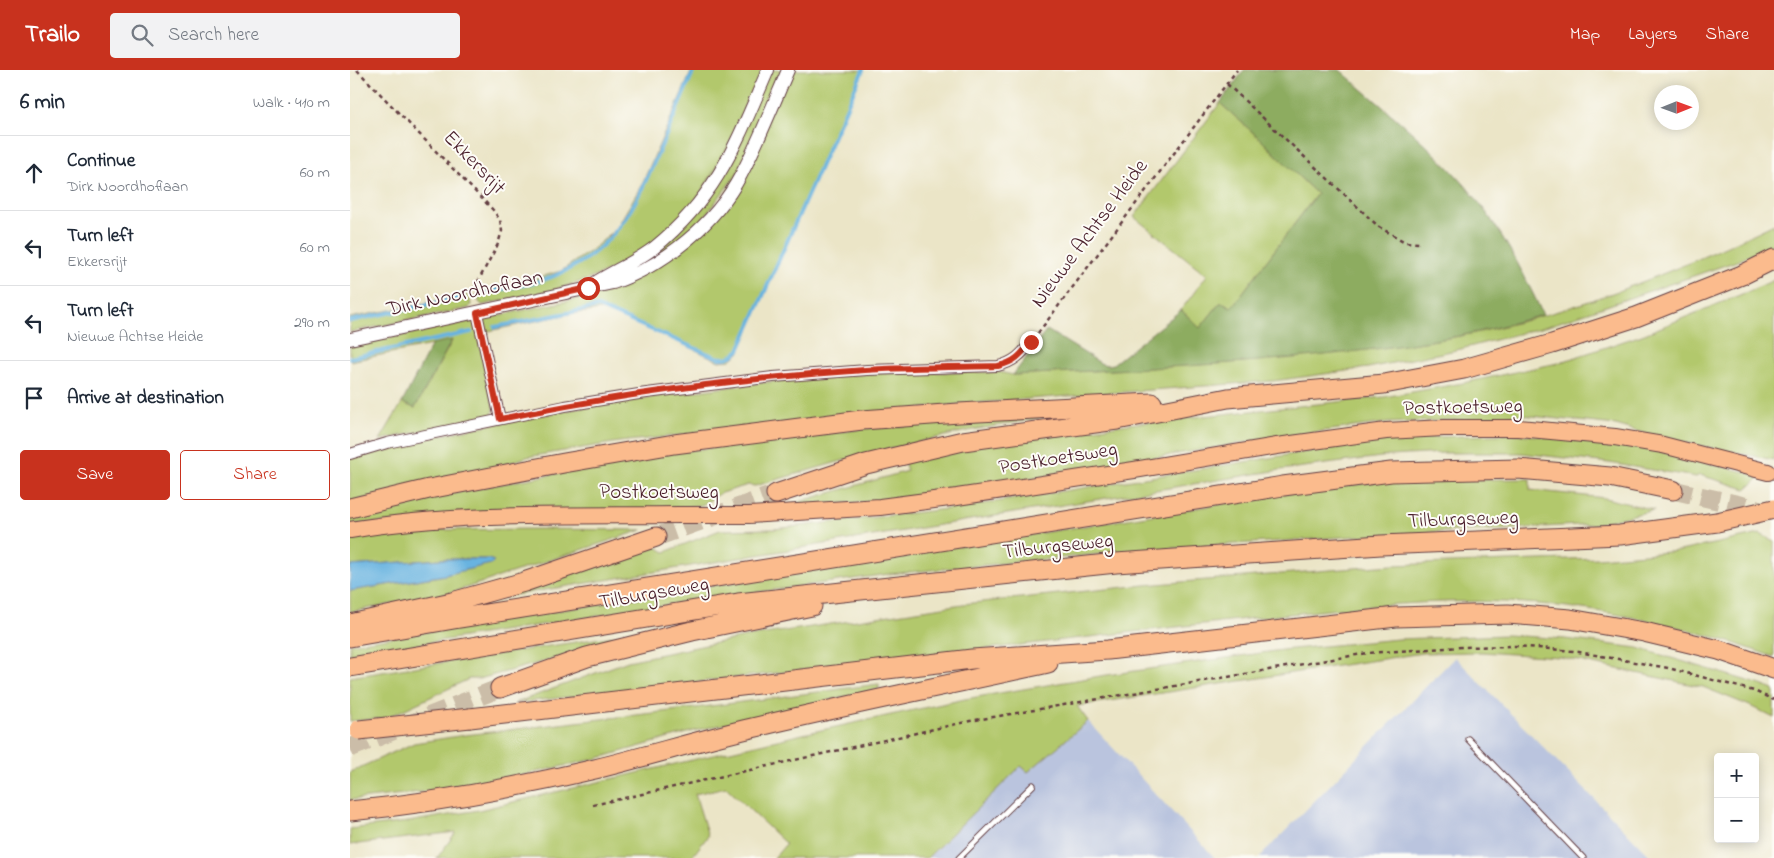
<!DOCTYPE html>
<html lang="en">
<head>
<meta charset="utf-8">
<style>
	body { margin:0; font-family:"Indie Flower",sans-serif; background:#f2f2f3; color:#1f2937 }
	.controls { position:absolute; right:15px; bottom:15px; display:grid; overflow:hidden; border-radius:5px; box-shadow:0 2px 12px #0003 }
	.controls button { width:45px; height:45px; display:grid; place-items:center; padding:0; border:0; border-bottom:1px solid #e0e1e3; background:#fff; color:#1f2937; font:25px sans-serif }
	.compass { position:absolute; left:1304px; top:15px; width:45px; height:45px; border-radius:50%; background:#fff; box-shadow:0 2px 12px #0003; rotate:89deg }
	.stop { position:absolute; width:15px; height:15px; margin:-11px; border:4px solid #c8321e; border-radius:50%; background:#fff }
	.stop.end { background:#c8321e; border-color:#fff; box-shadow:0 1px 5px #0008 }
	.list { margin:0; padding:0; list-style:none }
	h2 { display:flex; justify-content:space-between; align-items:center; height:65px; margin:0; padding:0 20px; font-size:21px }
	h2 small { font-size:16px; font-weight:400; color:#747a83 }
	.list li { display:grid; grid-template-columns:32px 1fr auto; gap:15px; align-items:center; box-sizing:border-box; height:75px; padding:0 20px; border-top:1px solid #e0e1e3 }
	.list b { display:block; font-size:19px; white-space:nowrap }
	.list p { margin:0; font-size:16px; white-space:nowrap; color:#747a83 }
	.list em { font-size:16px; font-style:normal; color:#747a83 }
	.actions { display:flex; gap:10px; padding:15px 20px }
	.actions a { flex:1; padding:11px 0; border:1px solid #c8321e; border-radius:5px; text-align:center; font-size:18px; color:#c8321e }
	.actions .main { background:#c8321e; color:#fff }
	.icon { flex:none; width:28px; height:28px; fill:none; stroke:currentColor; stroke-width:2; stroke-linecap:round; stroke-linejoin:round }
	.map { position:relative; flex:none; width:1424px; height:788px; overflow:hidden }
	header { display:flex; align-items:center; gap:30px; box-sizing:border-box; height:70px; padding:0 25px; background:#c8321e; color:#fff }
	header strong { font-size:24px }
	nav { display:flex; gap:28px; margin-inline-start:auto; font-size:18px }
	.search { width:350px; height:45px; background:#f2f2f3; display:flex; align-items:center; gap:12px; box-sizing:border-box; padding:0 18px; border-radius:5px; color:#747a83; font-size:19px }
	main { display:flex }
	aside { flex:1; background:#fff }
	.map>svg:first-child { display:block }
</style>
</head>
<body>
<header>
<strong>Trailo</strong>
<div class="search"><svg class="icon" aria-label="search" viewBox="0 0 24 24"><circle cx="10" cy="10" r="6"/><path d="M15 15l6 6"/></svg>Search here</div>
<nav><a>Map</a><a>Layers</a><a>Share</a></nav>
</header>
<main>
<aside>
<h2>6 min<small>Walk · 410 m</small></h2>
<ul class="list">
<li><svg class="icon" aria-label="ahead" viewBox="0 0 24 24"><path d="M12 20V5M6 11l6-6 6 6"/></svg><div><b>Continue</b><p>Dirk Noordhoflaan</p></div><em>60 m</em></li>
<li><svg class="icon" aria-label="left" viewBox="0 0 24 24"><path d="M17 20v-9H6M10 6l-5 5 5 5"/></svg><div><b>Turn left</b><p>Ekkersrijt</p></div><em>60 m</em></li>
<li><svg class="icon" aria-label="left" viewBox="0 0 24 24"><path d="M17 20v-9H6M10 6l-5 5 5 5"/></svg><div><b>Turn left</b><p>Nieuwe Achtse Heide</p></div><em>290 m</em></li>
<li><svg class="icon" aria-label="arrive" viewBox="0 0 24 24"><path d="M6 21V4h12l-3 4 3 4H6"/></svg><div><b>Arrive at destination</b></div></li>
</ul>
<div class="actions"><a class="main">Save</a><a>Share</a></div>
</aside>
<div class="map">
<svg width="1424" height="788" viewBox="0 0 1424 788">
	<rect width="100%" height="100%" fill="#fdfcf7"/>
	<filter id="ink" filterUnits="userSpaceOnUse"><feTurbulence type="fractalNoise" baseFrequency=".02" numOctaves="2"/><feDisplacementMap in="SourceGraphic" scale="10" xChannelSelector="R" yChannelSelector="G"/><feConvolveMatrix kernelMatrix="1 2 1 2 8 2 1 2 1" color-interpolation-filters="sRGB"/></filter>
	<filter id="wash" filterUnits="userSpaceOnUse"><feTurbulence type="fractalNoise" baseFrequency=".0096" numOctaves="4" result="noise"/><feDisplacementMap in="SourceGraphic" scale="20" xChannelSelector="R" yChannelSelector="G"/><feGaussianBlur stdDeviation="1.12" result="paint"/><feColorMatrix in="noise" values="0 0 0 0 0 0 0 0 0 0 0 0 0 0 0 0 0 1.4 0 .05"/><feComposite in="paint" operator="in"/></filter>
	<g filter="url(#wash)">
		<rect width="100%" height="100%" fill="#ebe5c7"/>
		<path fill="#bac4de" d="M1105,587L1302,788H909Z
			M738,651L865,788H578L671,695L678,702Z"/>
		<path fill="#b2c86c" stroke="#7e744c" d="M342,0H414L377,85L337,142L297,178L260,200L239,209L203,220L132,235L129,232L128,221L171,213L211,201L243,179L266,159L292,114Z
			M422,0H434L388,102L349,154L305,190L284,195L328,162Z
			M442,0H514L389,283L380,290L369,291L280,249L251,240L219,244L134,262L132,252L135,248L223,230L278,213L362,150Z
			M870,33L908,67L967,124L885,233L881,237L874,233H870L850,258L831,240L857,205L784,147Z
			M1424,154V174L1387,191L1198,256L1111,279L1018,298L923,311L610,334L269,372L177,387L137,400L0,432V388C116,356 236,335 355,320C409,313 463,306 517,304C560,301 605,303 649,302L663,305C774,299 886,295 997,282C1034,277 1072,273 1110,266C1219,244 1324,203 1424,154Z
			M1424,210V390L1311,368L1266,355L1172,345L1130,349L1035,353L927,367L614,420L515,432L434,436L557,401L554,391L614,377L779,354L1034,327L1113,313L1208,293L1292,265L1397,222Z
			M118,225L121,234L119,238L0,262V248Z
			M122,251L125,253L144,340L141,347L30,370L52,333L65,338L102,271L0,291V276Z
			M710,344L612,362L512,385L405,416L398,415L371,423L352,435L303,440L0,454V445L80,427L319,383L513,359Z
			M1167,364L1266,374L1313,382L1412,406L1396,419L1350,405L1346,407L1259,393L1171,383H1094L1039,386L930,400L614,451L128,531L305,476L315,482L370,460L424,459L614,437L1037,369Z
			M1180,409V420L1255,428L1304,440L1246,454L1157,459L1039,464L794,480L539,504L335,532L0,585V574L934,424L1042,410Z
			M188,459L292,460L100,523L0,542V521L96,505L144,491L138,489H91L0,496V468L85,460Z
			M1410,464L1424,471V587C1406,581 1388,574 1370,569C1304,549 1227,535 1158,532C1082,529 1006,537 931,545L165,633L278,591L395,567L613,534L795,515L1042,495L1248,488L1330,481Z
			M322,557L129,609H119L36,648L0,651V607Z
			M1157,565L1215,569L1288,578L1408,614L1424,620V648L1400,636L1353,617L1210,587L1131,582L1072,583L727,636L738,651L678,702L671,696L577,788H424L436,774L376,717L345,724L358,766L341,788H87L106,762L0,775V759L58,752L129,740L453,664L615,629L750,606L932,580L1048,569Z
			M529,614V619L348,660L245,689L123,716L0,730V702L64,673L115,665L346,638Z"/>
		<path fill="#8dac60" stroke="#6c6646" d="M894,0H990C1032,37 1077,72 1114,114C1148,153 1172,199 1193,245C1165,252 1137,261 1109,266C962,293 812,297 663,305L697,260L752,294L759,295L763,294L831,240L850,258L870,233H874L881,237L885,233L967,124L908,67L870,33Z
			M102,270L65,338L52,333L82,274Z"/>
		<path fill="#67b3e0" stroke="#586986" d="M91,489H138L144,491L141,494L95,505L0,521V496Z"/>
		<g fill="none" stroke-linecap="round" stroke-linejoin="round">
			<path stroke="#67b3e0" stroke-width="4" d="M137,222C159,217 184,215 204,206C266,180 284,138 309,81C321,54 332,27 344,0
				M0,251L113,227
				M145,257L248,237L366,287C376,290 383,287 389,280L513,0
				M0,288L121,262"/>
		</g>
	</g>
	<g filter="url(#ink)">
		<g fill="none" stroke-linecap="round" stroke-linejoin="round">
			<path stroke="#cbbda8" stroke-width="19" stroke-dasharray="19 9" stroke-linecap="butt" d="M1323,420L1407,439L1418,443
				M306,467L426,424
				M0,678L150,618"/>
			<g stroke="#623d42" stroke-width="7">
				<path id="service" d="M1118,669L1233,788
					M609,788L683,715"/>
			</g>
			<g stroke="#623d42" stroke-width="12">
				<path id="minor" d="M127,243L150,349
					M0,384L37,373L215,336L289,324L423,307L517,300L648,296C664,292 671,285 681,272"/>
			</g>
			<g stroke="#623d42" stroke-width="14">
				<path id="tertiary" d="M243,214C263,201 286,192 305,177C368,126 387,71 418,0
					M0,269L263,213C315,195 365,154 391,105C409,71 423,35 438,0"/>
			</g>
			<g stroke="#623d42" stroke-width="18">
				<path id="trunk" d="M399,445L530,437L607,427L784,400L927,376L1036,361L1094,358H1169L1265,367L1313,375L1418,402
					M0,460C109,442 220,446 330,445"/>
			</g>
			<g stroke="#623d42" stroke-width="21">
				<path id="motorway" d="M426,424L516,394L613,371L767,350L878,328L1034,314L1114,299L1202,274L1286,247L1392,205L1424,189
					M0,438L79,419L214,393L324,374L512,350L609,343L802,333
					M0,554L102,532L174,512L306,467
					M0,567L104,549L933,416L1041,402L1168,399L1260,407L1323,420
					M0,597L388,533L766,493L1031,475L1270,465L1367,452
					M150,618L237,587L342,561L462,536
					M120,648L622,589L758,580L1046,547L1158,544L1220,549L1294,562L1369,580L1424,599
					M0,741C82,733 165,718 245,699C298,686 350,670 402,658C500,634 599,615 698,593"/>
			</g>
			<path stroke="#623d42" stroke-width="2.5" stroke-dasharray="4 4" stroke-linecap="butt" d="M7,0L143,140L150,150L152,161L148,174L125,217L124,230
				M877,14L1029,157L1055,172L1069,173
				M688,263L887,0
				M243,735L620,651L1018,583L1112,577L1166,576L1223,581L1318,598L1404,621L1424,630"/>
			<use href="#service" stroke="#fff" stroke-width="5"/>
			<use href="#minor" stroke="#fff" stroke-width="10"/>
			<use href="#tertiary" stroke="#fff" stroke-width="12"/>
			<use href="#trunk" stroke="#fbbb8d" stroke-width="16"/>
			<use href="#motorway" stroke="#fbbb8d" stroke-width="19"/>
			<g stroke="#623d42" stroke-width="18" stroke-linecap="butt">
				<path id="trunk-bridge" d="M330,445H399"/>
			</g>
			<g stroke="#623d42" stroke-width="21" stroke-linecap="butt">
				<path id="motorway-bridge" d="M1367,452L1424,439
					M9,660L120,648"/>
			</g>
			<use href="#trunk-bridge" stroke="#fbbb8d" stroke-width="16"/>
			<use href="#motorway-bridge" stroke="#fbbb8d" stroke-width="19"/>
		</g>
	</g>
	<g fill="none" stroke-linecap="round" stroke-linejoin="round" filter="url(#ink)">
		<path stroke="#c8321e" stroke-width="6" d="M238,218L127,243L150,349C270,324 392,308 515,300C559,297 604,297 648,296C665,292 670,286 681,272"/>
	</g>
	<g text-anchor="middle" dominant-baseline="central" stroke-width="4" stroke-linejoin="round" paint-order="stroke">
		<g font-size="21" fill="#4a1f2b" stroke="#fdfcf7">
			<text transform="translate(124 93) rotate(46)">Ekkersrijt</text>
			<text transform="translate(740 164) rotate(-53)">Nieuwe Achtse Heide</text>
			<text transform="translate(115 224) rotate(-12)">Dirk Noordhoflaan</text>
			<text transform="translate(1113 338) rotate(-1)">Postkoetsweg</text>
			<text transform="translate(708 389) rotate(-9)">Postkoetsweg</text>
			<text x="309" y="423">Postkoetsweg</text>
			<text transform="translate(1113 450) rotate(-2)">Tilburgseweg</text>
			<text transform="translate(708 477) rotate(-6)">Tilburgseweg</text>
			<text transform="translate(304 524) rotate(-10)">Tilburgseweg</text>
		</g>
	</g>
</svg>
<div class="controls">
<button>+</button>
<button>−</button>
</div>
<svg class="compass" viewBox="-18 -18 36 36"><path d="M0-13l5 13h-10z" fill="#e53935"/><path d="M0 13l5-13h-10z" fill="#747a83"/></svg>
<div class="stop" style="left:238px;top:218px"></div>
<div class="stop end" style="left:681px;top:272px"></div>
</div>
</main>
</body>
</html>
